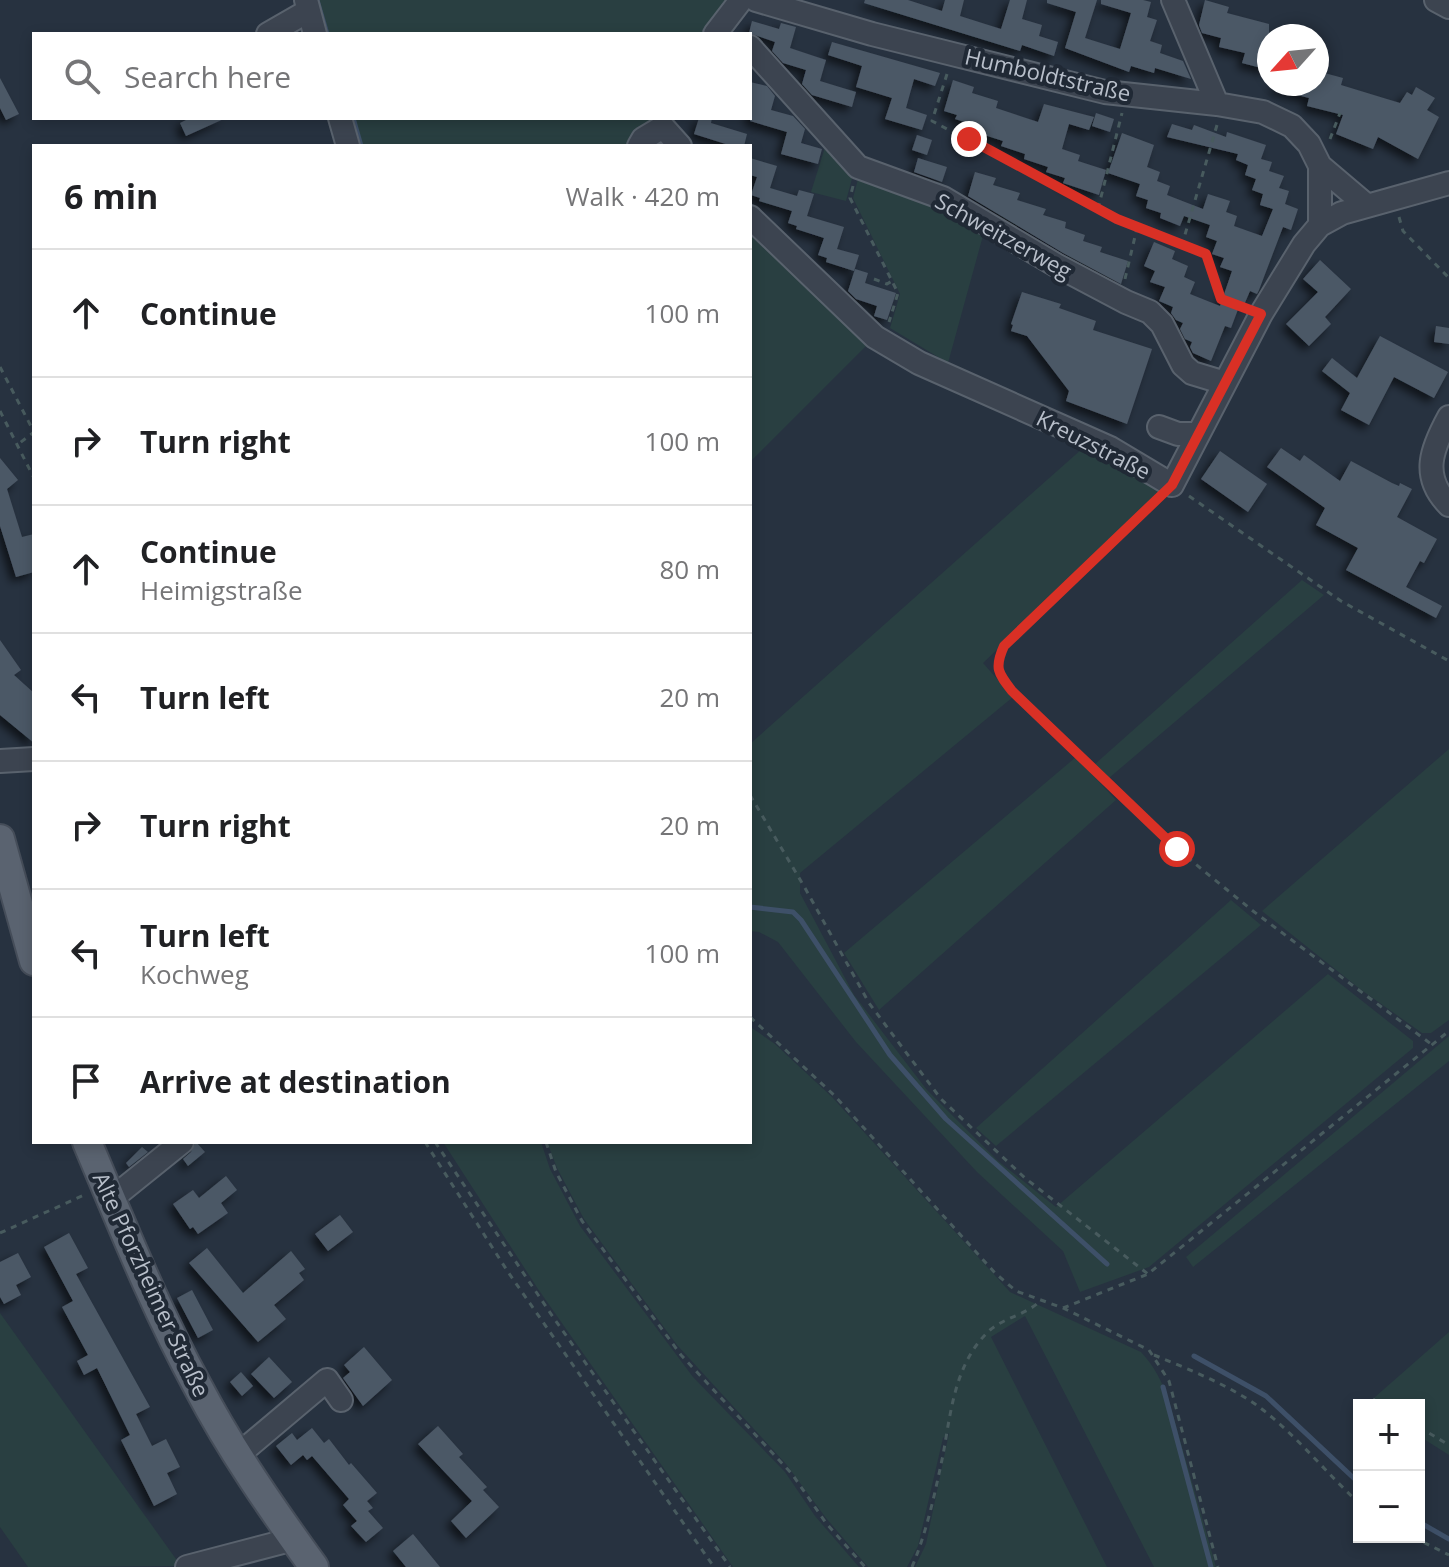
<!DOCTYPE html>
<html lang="en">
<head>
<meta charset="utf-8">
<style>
	body { margin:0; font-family:"Open Sans",sans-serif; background:#f6f6f6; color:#202124 }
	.controls { position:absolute; right:24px; bottom:24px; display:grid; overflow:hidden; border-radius:0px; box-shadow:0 4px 12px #0003 }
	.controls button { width:72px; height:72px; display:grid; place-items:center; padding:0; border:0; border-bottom:2px solid #e0e0e0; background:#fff; color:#202124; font:40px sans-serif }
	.compass { position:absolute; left:1257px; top:24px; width:72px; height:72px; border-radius:50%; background:#fff; box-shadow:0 4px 12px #0003; rotate:243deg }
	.stop { position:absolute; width:24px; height:24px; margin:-18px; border:6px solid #d93025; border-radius:50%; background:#fff }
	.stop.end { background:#d93025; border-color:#fff; box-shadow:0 2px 8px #0008 }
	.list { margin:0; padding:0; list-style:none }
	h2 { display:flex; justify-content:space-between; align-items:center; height:104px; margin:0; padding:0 32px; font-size:34px }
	h2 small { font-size:26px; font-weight:400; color:#757577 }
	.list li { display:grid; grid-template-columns:52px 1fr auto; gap:24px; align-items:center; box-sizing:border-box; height:128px; padding:0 32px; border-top:2px solid #e0e0e0 }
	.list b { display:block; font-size:30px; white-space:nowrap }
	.list p { margin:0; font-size:26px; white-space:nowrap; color:#757577 }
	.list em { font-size:26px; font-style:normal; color:#757577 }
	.icon { flex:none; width:44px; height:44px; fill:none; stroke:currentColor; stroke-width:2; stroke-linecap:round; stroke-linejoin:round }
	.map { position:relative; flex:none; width:1449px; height:1567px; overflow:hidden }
	.search { position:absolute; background:#fff; box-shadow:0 4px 12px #0003; left:32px; top:32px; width:720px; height:88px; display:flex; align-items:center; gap:20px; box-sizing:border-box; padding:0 28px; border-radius:0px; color:#757577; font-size:30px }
	.panel { position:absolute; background:#fff; box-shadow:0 4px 12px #0003; left:32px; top:144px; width:720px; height:1000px; border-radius:0px }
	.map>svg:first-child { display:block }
</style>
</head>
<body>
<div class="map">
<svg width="1449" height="1567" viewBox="0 0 1449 1567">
	<defs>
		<filter id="shadow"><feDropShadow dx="-5" dy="5" stdDeviation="4" flood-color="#0009"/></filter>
	</defs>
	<rect width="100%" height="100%" fill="#273240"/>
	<path fill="#293f41" d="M308,0H728L707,34H317Z
		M344,118H653L636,146H352Z
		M826,144L853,175L846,201L811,192Z
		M858,179L933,204L984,232L948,363L890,328L900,294L853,198Z
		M750,230L868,344L750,462Z
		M1083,448L1159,485L1157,497L983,663L1013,697L800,873V893L854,995L927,1090L998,1161L1056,1207L1328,974L1413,1041V1048L1149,1267L1080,1292L1063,1251L977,1172L856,1042L778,942L759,932L750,931V744Z
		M1302,580L1324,595L1109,778L1095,764Z
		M1449,749V1020L1431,1033H1422L1360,989L1262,911Z
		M1076,757L1116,800L879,1010L844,953Z
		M1231,900L1261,925L996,1146L976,1128Z
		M752,1028L775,1044L832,1097L1010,1292L1141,1352C1155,1367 1162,1382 1169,1401L1216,1567H1154L1025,1316L991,1337L1107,1567H915L926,1544L949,1433L943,1438L918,1546L907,1567H868L826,1518L786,1464L677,1345L584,1219L557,1168L547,1142H750V1030Z
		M1449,1036V1061L1193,1267L1186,1257Z
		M443,1142H541L550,1169L580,1226L693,1377L785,1472L815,1516L859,1567H733L538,1289Z
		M0,1313L181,1566L28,1567L0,1527Z
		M1449,1332V1455L1419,1436V1405H1370L1375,1397Z"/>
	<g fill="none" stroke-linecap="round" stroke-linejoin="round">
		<path stroke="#3e5068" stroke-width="5" d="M317,0L327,34
			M353,118L361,146
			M750,907L793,912L801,920L890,1055L946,1119L1107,1264
			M1194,1356L1266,1396L1359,1483
			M1163,1387L1211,1567
			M1419,1522L1449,1539"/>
	</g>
	<path fill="#4c5866" filter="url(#shadow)" d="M865,0H908L942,11L945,0H964L960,16L1001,29L1010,0H1027L1022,19L1042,25L1039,36L1058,42L1054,56L1022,45L1020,51L864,3Z
		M1047,0H1097L1085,38L1120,49L1131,13L1101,4V0H1143L1151,2L1147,17L1157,20L1150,41L1162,45L1160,53L1183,61L1191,79L1155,68L1154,73L1131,66L1129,72L1065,48L1076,12L1047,3Z
		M1205,0L1229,7L1227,13L1269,24V70L1242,63L1245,53L1219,47L1221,38L1202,33L1199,25Z
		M752,21L779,29L781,23L796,27L790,48L826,60L820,81L856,92L852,107L812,95L802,84L806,70L783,63L772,51L775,42L749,33Z
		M832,42L940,73L935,86L914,79L906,108L927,115L922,130L885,119L892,98L856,87L862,66L828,55Z
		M1317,71L1343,78L1341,85L1400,103L1407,92L1412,95L1416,87L1435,98L1427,110L1439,117L1418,159L1378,137L1373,149L1336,134L1343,115L1307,106L1309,98L1274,89V84H1317Z
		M0,78L19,114L6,120L0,108Z
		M953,80L974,87L972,93L998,101L996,108L1038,122L1044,104L1094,117L1089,130L1069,124L1062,149L1080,155L1078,161L1106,170L1099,195L1063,183L1065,178L1046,172L1048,167L1024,159L1025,154L1001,146L1003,141L978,133L980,127L955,119L957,115L944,111Z
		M750,82L767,86L775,96L771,110L793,116L805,129L801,143L822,149L818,164L781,154L787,132L750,121Z
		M1096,113L1114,119L1110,132L1092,126Z
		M190,118H226L186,136L180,123Z
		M699,118H712L711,123L747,134L744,146H732L694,134Z
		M1172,124L1192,130L1194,125L1226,137L1227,132L1266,145L1261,159L1272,162L1269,171L1284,176L1279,188L1289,191L1285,204L1298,209L1291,230L1283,227L1259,290L1257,294L1250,291L1244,305L1240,304L1231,328L1225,326L1211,361L1193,353L1190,347L1192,342L1185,339L1180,329L1183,323L1176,320L1171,313L1173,307L1159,301L1165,287L1150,282L1155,271L1144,266L1154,242L1175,251L1172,259L1188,266L1184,277L1195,282L1190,294L1220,306L1232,271L1220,267L1224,258L1212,254L1217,241L1206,237L1210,225L1184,216L1180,226L1160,218L1161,213L1146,208L1148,200L1136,196L1140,184L1108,173L1122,133L1154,145L1147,167L1160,172L1157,181L1170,186L1167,195L1203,209L1208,194L1230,201L1226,212L1237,216L1234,226L1262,236L1273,209L1260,205L1263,194L1252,190L1256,179L1245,175L1248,165L1236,160L1238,154L1167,137Z
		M917,135L932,140L927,155L912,150Z
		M750,158L777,166L770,188L797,196L799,190L814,194L807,216L844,227L837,249L859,255L854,271L826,262L827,258L818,255L824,238L796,229L797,226L788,223L792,211L759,201L760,198L751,195L757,177L750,175Z
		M918,158L947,167L942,182L914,172Z
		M975,172L996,178L993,185L1020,193L1017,200L1046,209L1043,215L1066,222L1065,228L1085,235L1083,241L1102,247L1100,252L1128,261L1121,284L1063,253L968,196Z
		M1320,260L1351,289L1325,317L1331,324L1309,346L1286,324L1318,292L1303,279Z
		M855,269L868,273L865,283L896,293L887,320L874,316L877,306L856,299L848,291Z
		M1022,292L1061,304L1059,308L1096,321L1093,330L1152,349L1127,424L1066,401L1069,391L1027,336L1011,331L1013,325L1011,324Z
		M1436,326L1449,328V344L1434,342Z
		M1380,336L1448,372L1434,398L1394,377L1369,425L1341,410L1350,393L1322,371L1332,358L1357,378Z
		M1281,448L1300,461L1304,455L1340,481L1351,461L1392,483L1399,486L1400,483L1412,489L1397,517L1437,539L1424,563L1420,561L1406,587L1442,606L1436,618L1346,570L1358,548L1316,525L1325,508L1267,467Z
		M1220,451L1267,484L1248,512L1201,479Z
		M0,458L18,480L7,489L22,537L34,534V572L16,577L0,526Z
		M0,640L21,670L14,675L34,693V743L0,715Z
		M196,1142L205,1152L188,1166L183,1159L191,1152Z
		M142,1147L148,1152L129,1167L126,1163Z
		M226,1176L237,1190L221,1203L228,1213L198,1234L193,1227L190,1229L173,1204L193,1190L199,1198Z
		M340,1215L353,1232L328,1251L315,1234Z
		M69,1233L88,1268L76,1274L150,1407L136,1414L152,1446L166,1439L180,1467L167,1473L177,1494L154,1506L121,1440L130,1435L97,1368L84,1375L77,1361L88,1355L62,1307L73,1301L44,1247Z
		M207,1248L243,1293L291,1251L305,1269L299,1273L304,1280L274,1305L286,1319L258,1342L189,1263Z
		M18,1253L31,1277L16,1285L21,1295L4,1304L0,1297V1262Z
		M192,1290L213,1330L198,1338L177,1298Z
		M364,1347L392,1380L363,1406L343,1378L350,1372L344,1365Z
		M269,1357L292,1382L274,1398L251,1374Z
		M241,1372L253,1386L242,1396L230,1382Z
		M438,1426L463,1454L459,1457L487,1487L483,1490L499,1507L466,1538L451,1521L472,1501L418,1444Z
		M312,1428L324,1443L329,1439L349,1465L351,1463L377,1493L367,1501L373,1508L368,1511L383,1528L366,1542L351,1526L357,1521L343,1505L349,1499L312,1456L307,1460L303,1455L291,1465L276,1446L292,1433L297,1440Z
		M413,1534L440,1567H406L393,1551Z"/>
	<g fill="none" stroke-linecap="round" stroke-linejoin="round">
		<g stroke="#59626d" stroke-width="26">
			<path id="minor" d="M306,0L315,34
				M756,0L872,34L1105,92L1217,104L1263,112L1292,126L1309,144L1320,166L1366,205
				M1173,0L1217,104
				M1436,0L1449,7
				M268,34L308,11
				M715,34L741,0
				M750,47L858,167L943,198L1056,265L1126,302L1150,312L1162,324L1183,365L1192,373L1225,383
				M340,118L348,146
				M663,127L680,146
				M639,146L643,139L663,127
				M750,217L875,337L919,363L1110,448L1172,485L1261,314L1304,244L1320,225L1342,213L1449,183
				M1320,225V166
				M1449,417C1432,448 1420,476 1449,505
				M1159,427L1178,434H1197
				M0,761L34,759
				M110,1200L182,1142
				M238,1455L327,1380L341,1400
				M187,1567L294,1539"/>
		</g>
		<g stroke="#454d59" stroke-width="32">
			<path id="major" d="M0,839L34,961
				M87,1142C122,1225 155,1308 198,1387C231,1450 272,1509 314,1567"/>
		</g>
		<path stroke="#485b5e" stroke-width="3" stroke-dasharray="6 6" stroke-linecap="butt" d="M947,74L932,121L1117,219L1182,245
			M1217,125L1182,245L1206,254L1221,299L1243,307
			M1330,139L1340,113
			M853,186L850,198L898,293L889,322
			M1098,209L1122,113
			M1399,217L1403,231L1449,278
			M874,279L887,284L892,281
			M1125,279L1137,228
			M0,367L34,432L17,445
			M0,411L34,478
			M1189,496L1341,601L1449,661
			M1158,499L1004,646C994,668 998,673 1012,691L1177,849L1253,911L1431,1044
			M750,795L805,888L869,1003L941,1099L1025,1178L1148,1274
			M750,1017L835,1096L995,1273L1016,1291L1063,1308L1149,1350L1169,1381L1218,1567
			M425,1142L508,1272L714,1567
			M435,1142L553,1317L730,1567
			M546,1142L556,1172L582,1221L681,1355L792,1474L826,1523L865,1567
			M0,1233L84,1195
			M1063,1308L1148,1274L1449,1031
			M1154,1355C1188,1369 1224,1383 1255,1404C1294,1432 1324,1471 1359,1503
			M1373,1399L1382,1405
			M1419,1427L1449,1445
			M1413,1537L1449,1555
			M912,1567C927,1531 935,1493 943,1455C951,1411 955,1362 990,1330C1004,1318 1024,1315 1038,1303"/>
		<use href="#minor" stroke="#3c4450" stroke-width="22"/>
		<use href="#major" stroke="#5a6370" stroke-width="28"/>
	</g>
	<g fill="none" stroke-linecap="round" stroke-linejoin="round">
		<path stroke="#d93025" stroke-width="10" d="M969,139L1117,219L1206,254L1221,299L1261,314L1172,485L1004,646C994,668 998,673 1012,691L1177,849"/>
	</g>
	<g text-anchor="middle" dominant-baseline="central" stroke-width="8" stroke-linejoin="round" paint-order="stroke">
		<g font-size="22" fill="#b8bfca" stroke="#202935">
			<text transform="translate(1048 74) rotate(13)">Humboldtstraße</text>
			<text transform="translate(1004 235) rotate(29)">Schweitzerweg</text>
			<text transform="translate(1094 444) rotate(27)">Kreuzstraße</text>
			<text transform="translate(152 1284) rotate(65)">Alte Pforzheimer Straße</text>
		</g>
	</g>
</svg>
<div class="controls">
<button>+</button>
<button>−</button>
</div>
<svg class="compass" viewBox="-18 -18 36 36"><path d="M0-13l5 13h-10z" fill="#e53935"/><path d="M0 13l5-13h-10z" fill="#757577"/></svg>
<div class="stop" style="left:1177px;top:849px"></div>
<div class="stop end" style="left:969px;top:139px"></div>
<div class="search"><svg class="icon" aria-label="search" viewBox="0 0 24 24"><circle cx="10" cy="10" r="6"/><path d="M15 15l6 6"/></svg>Search here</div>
<section class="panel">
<h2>6 min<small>Walk · 420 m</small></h2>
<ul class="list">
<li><svg class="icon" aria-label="ahead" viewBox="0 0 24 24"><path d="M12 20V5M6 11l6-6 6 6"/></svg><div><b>Continue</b></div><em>100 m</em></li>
<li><svg class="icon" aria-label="right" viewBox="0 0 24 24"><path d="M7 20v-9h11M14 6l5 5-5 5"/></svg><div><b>Turn right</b></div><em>100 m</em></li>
<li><svg class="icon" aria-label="ahead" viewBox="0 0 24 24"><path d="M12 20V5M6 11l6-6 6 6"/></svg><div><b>Continue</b><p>Heimigstraße</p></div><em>80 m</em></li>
<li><svg class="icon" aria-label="left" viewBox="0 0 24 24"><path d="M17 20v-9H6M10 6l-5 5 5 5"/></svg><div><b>Turn left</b></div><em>20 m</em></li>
<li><svg class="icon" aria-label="right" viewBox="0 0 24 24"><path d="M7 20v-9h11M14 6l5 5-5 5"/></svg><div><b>Turn right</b></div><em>20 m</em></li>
<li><svg class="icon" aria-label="left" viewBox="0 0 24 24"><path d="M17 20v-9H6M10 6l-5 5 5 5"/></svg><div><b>Turn left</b><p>Kochweg</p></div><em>100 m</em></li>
<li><svg class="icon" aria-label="arrive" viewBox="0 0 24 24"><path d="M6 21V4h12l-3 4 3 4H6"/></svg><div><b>Arrive at destination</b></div></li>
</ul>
</section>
</div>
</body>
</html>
